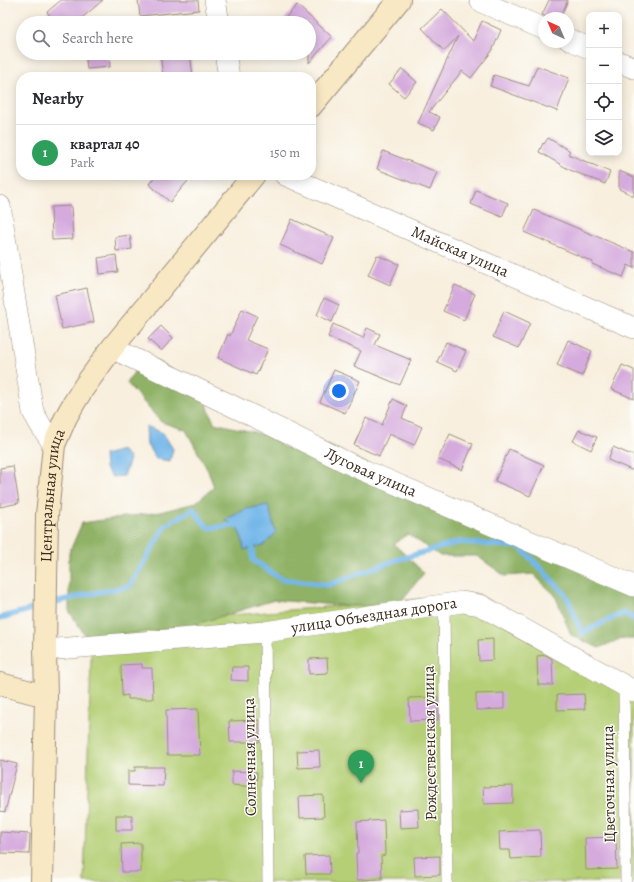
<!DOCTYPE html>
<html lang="en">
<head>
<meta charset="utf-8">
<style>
	body { margin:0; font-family:Alegreya,serif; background:#f2f2f3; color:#2b2b33 }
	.controls { position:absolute; right:12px; top:12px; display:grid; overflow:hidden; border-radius:8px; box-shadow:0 2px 10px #0003 }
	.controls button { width:36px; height:36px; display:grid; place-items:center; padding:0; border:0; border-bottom:1px solid #e1e1e2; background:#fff; color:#2b2b33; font:20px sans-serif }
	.compass { position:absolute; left:538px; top:12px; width:36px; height:36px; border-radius:50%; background:#fff; box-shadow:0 2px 10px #0003; rotate:316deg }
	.you { position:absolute; left:339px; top:391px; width:14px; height:14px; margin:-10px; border:3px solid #fff; border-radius:50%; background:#1a73e8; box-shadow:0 0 0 6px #1a73e833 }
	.badge { display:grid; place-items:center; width:26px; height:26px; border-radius:50%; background:#db2777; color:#fff; font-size:13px; font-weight:700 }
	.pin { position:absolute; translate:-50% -33px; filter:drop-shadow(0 1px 2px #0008) }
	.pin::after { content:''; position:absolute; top:21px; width:14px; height:12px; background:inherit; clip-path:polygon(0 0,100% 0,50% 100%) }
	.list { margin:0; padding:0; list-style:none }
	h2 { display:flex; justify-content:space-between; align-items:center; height:52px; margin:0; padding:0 16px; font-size:17px }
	h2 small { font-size:13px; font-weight:400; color:#7c7c81 }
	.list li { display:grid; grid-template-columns:26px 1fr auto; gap:12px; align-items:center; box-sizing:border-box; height:56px; padding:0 16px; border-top:1px solid #e1e1e2 }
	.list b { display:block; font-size:15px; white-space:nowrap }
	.list p { margin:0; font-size:13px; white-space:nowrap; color:#7c7c81 }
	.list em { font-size:13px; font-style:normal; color:#7c7c81 }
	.icon { flex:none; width:22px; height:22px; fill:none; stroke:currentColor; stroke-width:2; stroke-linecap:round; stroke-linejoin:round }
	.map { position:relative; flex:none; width:634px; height:882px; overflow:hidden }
	.search { position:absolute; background:#fff; box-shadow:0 2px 10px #0003; left:16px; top:16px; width:300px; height:44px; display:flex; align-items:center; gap:10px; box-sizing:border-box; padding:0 14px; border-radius:22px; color:#7c7c81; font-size:15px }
	.panel { position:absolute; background:#fff; box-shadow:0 2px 10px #0003; left:16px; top:72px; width:300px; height:108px; border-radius:16px }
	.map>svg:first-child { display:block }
</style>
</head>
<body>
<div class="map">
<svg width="634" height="882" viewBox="0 0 634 882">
	<rect width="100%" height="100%" fill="#fdfcf7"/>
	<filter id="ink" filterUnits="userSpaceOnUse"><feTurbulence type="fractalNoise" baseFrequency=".025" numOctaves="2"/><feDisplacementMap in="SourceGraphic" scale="8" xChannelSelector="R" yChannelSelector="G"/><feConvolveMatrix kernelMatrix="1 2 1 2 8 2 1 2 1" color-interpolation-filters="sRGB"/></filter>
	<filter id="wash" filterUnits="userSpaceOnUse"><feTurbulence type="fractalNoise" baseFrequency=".012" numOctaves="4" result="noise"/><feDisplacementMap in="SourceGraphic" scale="16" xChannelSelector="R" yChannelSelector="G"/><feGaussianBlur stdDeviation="0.9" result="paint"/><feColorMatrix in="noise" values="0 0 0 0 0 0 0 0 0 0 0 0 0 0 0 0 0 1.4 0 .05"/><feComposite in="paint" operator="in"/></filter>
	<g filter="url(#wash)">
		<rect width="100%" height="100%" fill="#f8efde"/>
		<path fill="#b4cf75" stroke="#787c4a" d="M478,594L634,685V882H84L92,627Z"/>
		<path fill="#8fb266" stroke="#656e42" d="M145,355L199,385L214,423L262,434L294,429L634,591V639H620L599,648L571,635L555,595L533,574L505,576L477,556H440L408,534L394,544L424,573L398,605L348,606L274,600L187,627L87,638L69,611V553L82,523L160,512L195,503L214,487L208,471L186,430L161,422L127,383Z"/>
		<path fill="#74b7e9" stroke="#587084" d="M146,426L163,433L173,449L170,461L156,459L147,445Z
			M122,450L130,459L124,476L112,477L105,468L104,455Z
			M268,505L276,533L264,545L244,550C242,534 239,528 225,520L246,509Z"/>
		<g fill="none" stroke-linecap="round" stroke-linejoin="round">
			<path stroke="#74b7e9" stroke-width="5.5" d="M252,542L253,560L281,579L328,585L393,561L459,542L520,547L566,595L582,633L623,613L634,619
				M56,602L84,595L130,586L166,525L193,509L208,528L241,525
				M0,618L36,608"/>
		</g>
		<g id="blocks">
			<path fill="#d5abde" d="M61,0H103L76,23H56L47,12Z
				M138,0H198L199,10L140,16Z
				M549,0H568L560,18H549L542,15Z
				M297,5L332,37L309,63V23H281Z
				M442,9L473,41L482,21L501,30L492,51L471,78L462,71L429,112L440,117L434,130L418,123L458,36L444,51L422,28Z
				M85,53H109L110,67L87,69Z
				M160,53H190L193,77H163Z
				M537,66L569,78L557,111L490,86L494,75L529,86Z
				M402,69L417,82L404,97L389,84Z
				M548,138L570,151L568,154L610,172L605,184L570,170L539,152L543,143L544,144Z
				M383,151L437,172L430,190L377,169Z
				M619,171L634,177V196L619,189Z
				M156,175H193L170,202L149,184Z
				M476,190L508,203L502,217L471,204Z
				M71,206L73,239L52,240L51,207Z
				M534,210L634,252V268L628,265L623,277L592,264L593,262L524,232Z
				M292,219L334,238L322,264L280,245Z
				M130,235L132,249L116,251L115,237Z
				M116,255L118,272L100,274L98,258Z
				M377,255L399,264L390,285L368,275Z
				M455,285L475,294L464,320L443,311Z
				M87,288L94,322L62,329L55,295Z
				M324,298L339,305L332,322L317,315Z
				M242,309L257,316L246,340L268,349L256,375L218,358L228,334L230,336Z
				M504,311L530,323L519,348L493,337Z
				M333,324L363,338L367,328L380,334L375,345L411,360L400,385L354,366L361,351L328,337Z
				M161,326L173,338L161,351L148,339Z
				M568,340L592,351L582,376L557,365Z
				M446,342L466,351L457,371L437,362Z
				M622,365L634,370V399L611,389Z
				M334,370L360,381L345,413L320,402Z
				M393,399L407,406L402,418L422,427L414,445L389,434L379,456L354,445L366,418L382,425Z
				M579,430L597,437L591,450L573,441Z
				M450,434L473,444L462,470L438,459Z
				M613,447L634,456V471L608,460Z
				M509,449L544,465L530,496L495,481Z
				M13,466L19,503L0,507V468Z
				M493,639V660L479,661L478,640Z
				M546,655L552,659L553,685H538L537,656Z
				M327,658L328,673L309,674V659Z
				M142,664V668H152L153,699H128V695L122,696L121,665Z
				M232,667H248V681L231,680Z
				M504,693V709L476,710V694Z
				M584,694L585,709L557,710V695Z
				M438,697V720L410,721L409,698Z
				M198,709L200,755H167L166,710Z
				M259,720V742H230L229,721Z
				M319,750L320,767L298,768L297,751Z
				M0,760L17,764L5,812L0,811Z
				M135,767H164L163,786L128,785V771H135Z
				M232,771L257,772L256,787L232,785Z
				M513,786V803L484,804L483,787Z
				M323,795L324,817L300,818L299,796Z
				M418,809L419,827L400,828L399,810Z
				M116,815H132V830H116Z
				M384,820L385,855L381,856L382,879L357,880L356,853H358L357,822Z
				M540,830L541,857L511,859L510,850H500L499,832Z
				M0,832L30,834L29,854L0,853Z
				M616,837L617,869L586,870L585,838Z
				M141,843V872H122L121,844Z
				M329,855L330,874H306L305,856Z
				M440,856V875L415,876L414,857Z"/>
		</g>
	</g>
	<g filter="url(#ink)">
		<use href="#blocks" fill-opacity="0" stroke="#9a8c7e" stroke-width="1"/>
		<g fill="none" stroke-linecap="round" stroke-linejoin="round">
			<g stroke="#9a8c7e" stroke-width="12">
				<path id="lane" d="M444,604L447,882
					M265,632L268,882
					M624,686L626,882"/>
			</g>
			<g stroke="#9a8c7e" stroke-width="22">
				<g id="street">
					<path d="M215,0L219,23"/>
					<path d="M480,0L484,3L544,29"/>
					<path d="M568,39L589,48"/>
					<path d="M225,53L229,77"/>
					<path d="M619,62L634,68"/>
					<path id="s1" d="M285,175L634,328"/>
					<path d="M0,206L33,412L41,426L54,445"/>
					<path id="s2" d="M112,348L249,414L354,466L634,586"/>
					<path id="s3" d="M45,650L265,632L462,602L480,605L634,691"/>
				</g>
			</g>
			<g stroke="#9a8c7e" stroke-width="24">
				<g id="secondary">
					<path d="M311,106L399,0"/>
					<path d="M0,684L46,696"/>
					<path id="s4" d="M42,882L46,696L45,650L47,515L54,445L66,417L74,403L84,387L112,348L254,175"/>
				</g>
			</g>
			<use href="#lane" stroke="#fff" stroke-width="11"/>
			<use href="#street" stroke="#fff" stroke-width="21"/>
			<use href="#secondary" stroke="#f8e8c3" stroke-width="22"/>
		</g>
	</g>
	<g text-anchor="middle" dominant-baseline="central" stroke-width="3" stroke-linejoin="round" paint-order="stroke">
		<g font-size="16" fill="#3b2a1e" stroke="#fdfcf7">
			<text stroke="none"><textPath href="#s1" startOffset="191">Майская улица</textPath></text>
			<text stroke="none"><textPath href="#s2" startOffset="287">Луговая улица</textPath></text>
			<text stroke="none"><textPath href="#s4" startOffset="387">Центральная улица</textPath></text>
			<text stroke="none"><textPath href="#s3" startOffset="331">улица Объездная дорога</textPath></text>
			<text transform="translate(430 743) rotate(-91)">Рождественская улица</text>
			<text transform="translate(250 757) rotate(-91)">Солнечная улица</text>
			<text transform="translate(609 784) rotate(-91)">Цветочная улица</text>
		</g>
	</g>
</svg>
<div class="controls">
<button>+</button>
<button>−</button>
<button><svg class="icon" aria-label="locate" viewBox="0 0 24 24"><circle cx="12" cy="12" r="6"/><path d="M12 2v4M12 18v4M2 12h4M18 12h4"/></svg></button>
<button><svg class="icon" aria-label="layers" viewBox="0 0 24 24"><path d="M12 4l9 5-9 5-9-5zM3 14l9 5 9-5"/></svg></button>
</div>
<svg class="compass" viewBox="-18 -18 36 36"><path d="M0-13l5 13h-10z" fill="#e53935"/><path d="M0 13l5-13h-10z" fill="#7c7c81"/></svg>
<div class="you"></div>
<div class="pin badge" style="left:361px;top:783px;background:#2e9e5b">1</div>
<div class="search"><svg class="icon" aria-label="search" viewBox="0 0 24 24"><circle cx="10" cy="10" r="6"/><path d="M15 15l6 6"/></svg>Search here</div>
<section class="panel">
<h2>Nearby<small></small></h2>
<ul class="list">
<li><span class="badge" style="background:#2e9e5b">1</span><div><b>квартал 40</b><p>Park</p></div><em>150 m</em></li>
</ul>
</section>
</div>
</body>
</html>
